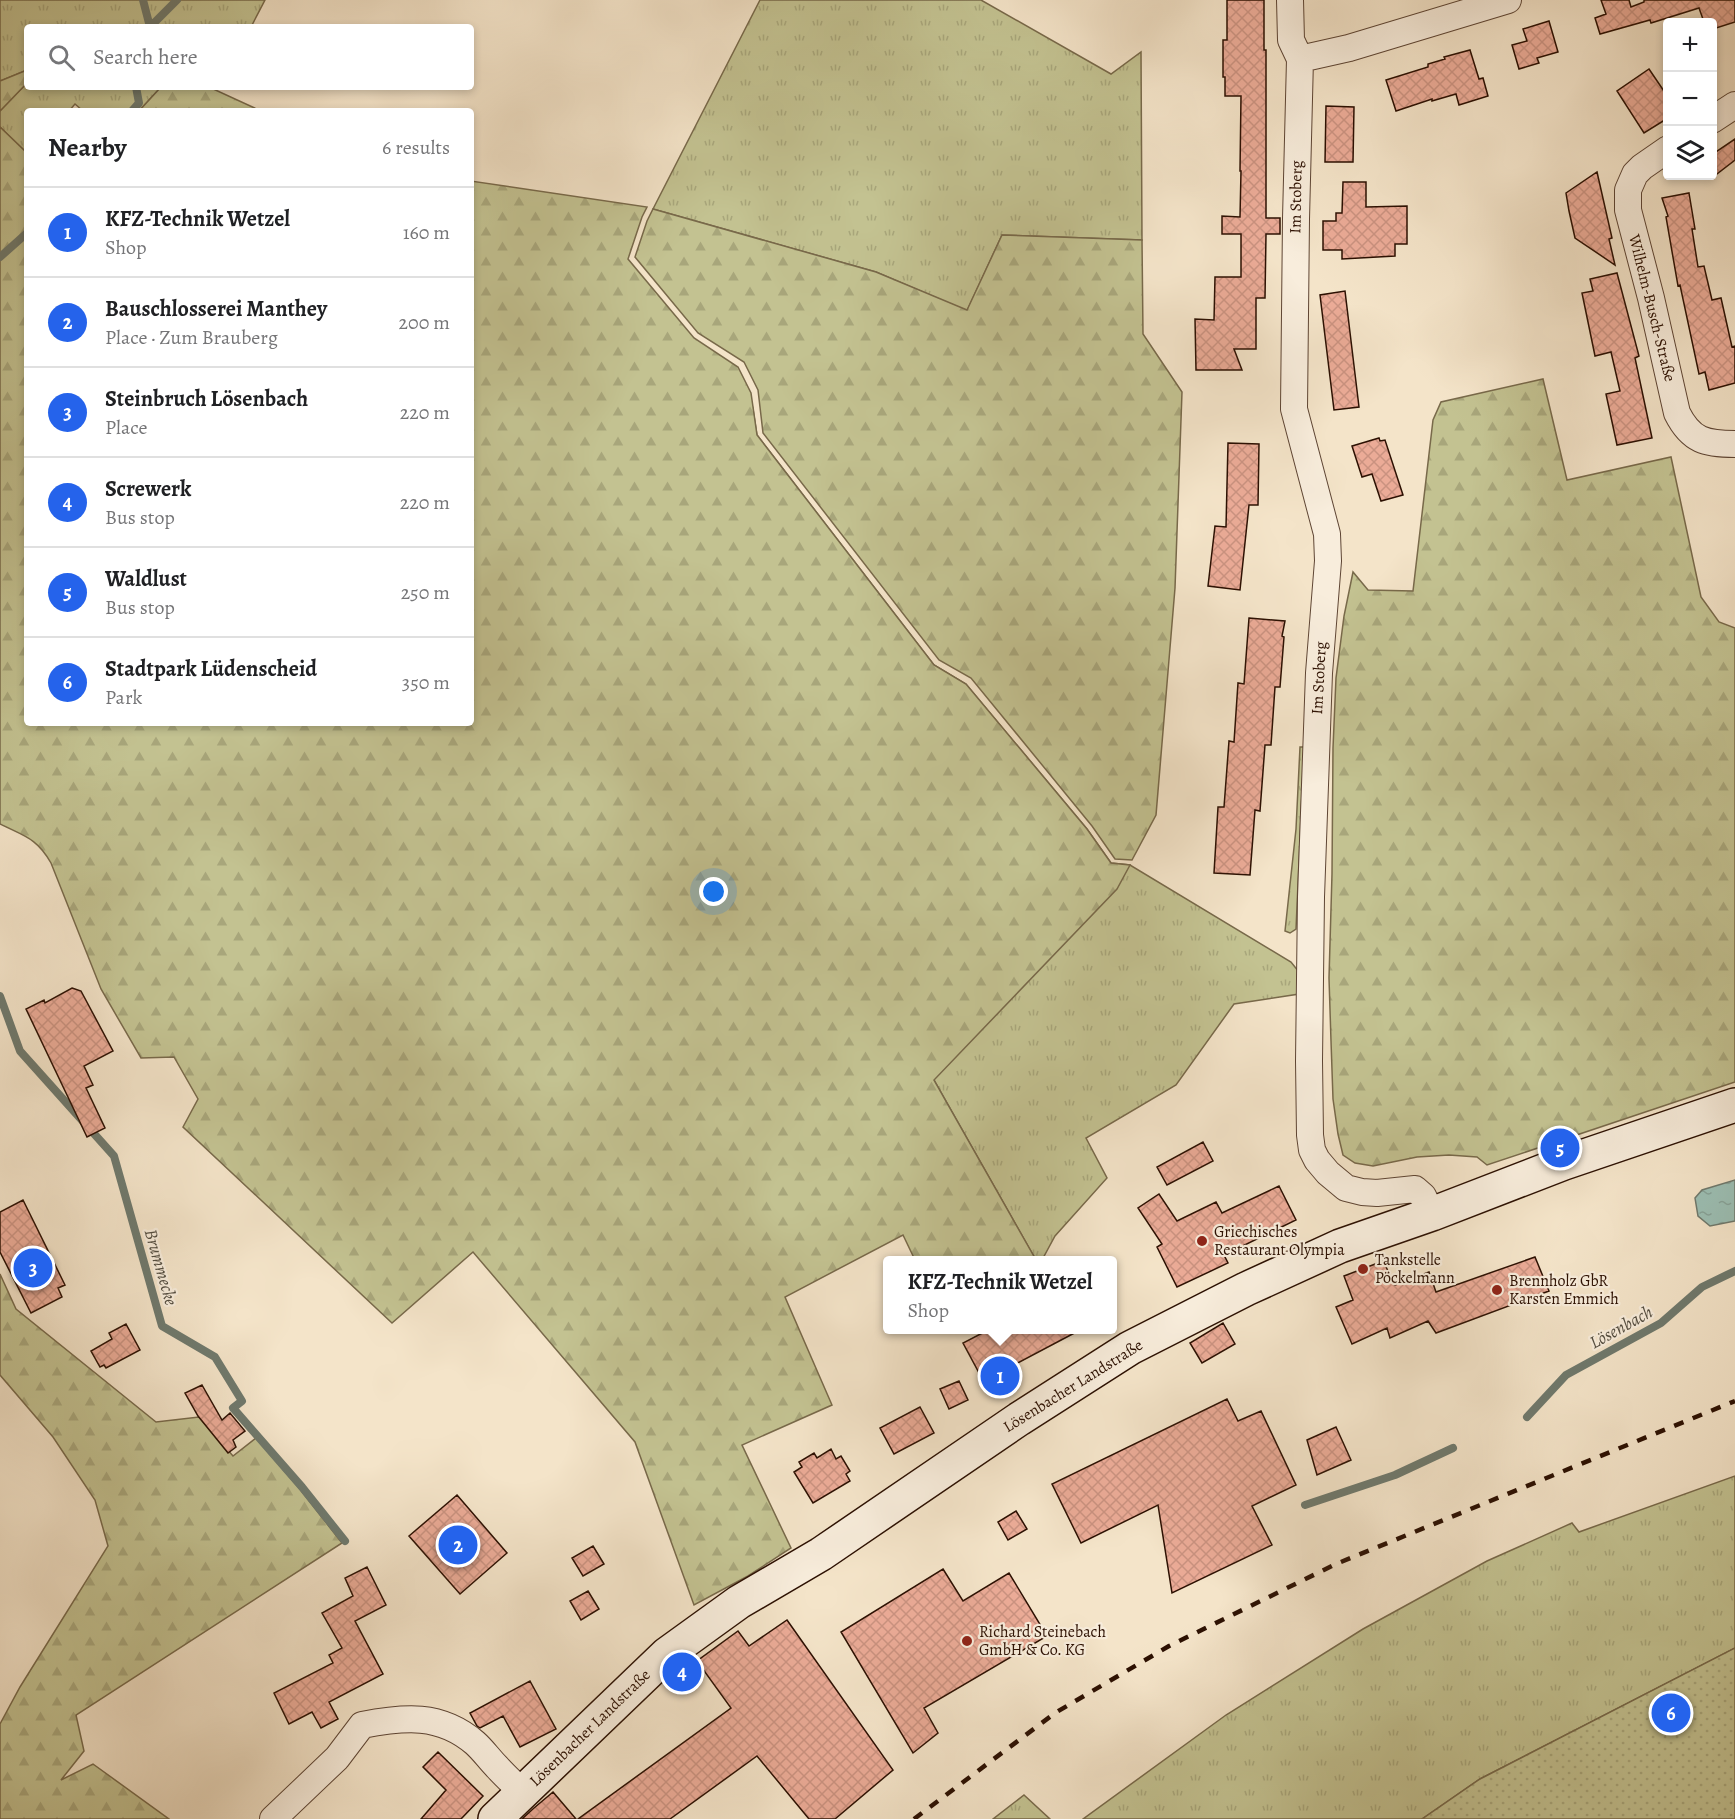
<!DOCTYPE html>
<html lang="en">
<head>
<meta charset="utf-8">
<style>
	body { margin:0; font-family:Alegreya,serif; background:#f2f2f2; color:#202124 }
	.controls { position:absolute; right:18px; top:18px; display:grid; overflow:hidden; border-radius:6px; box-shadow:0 3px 9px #0003 }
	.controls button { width:54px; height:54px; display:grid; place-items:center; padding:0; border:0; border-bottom:2px solid #e0e0e0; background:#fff; color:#202124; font:30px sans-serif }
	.you { position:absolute; left:714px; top:892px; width:21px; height:21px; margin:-15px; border:4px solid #fff; border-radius:50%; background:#1a73e8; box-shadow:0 0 0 9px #1a73e833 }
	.badge { display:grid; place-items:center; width:39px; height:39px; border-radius:50%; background:#2563eb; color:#fff; font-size:20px; font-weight:700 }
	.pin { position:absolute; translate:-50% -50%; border:3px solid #fff; box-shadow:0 2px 6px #0006 }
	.popup { position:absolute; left:883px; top:1256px; width:234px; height:78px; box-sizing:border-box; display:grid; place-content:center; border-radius:6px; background:#fff; filter:drop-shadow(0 2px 4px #0005); font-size:20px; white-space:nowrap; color:#757577 }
	.popup b { font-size:22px; color:#202124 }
	.popup::after { content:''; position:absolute; left:50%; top:100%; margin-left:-12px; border:12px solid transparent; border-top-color:#fff }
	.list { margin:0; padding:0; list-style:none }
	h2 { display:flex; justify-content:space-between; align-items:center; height:78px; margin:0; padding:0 24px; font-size:26px }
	h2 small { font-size:20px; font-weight:400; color:#757577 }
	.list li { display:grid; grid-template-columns:39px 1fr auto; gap:18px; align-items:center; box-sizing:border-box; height:90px; padding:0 24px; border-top:2px solid #e0e0e0 }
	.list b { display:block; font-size:22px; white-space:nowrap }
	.list p { margin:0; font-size:20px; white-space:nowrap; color:#757577 }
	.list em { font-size:20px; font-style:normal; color:#757577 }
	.icon { flex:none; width:33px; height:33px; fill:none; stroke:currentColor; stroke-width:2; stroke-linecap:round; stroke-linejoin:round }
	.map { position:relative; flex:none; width:1735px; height:1819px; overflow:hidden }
	.search { position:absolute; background:#fff; box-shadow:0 3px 9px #0003; left:24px; top:24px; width:450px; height:66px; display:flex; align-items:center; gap:15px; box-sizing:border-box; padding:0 21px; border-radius:6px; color:#757577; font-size:22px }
	.panel { position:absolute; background:#fff; box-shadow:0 3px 9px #0003; left:24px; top:108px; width:450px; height:618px; border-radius:6px }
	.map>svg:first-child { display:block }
</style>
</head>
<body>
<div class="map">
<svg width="1735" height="1819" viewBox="0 0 1735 1819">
	<defs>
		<pattern id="grass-tufts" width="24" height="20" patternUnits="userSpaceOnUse" patternTransform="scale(1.5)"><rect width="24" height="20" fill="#c3c291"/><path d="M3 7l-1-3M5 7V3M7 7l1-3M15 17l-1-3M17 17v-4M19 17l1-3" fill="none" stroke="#a8a67b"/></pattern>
		<pattern id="forest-firs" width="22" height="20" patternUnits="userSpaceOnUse" patternTransform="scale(1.5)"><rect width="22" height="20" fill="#c3c291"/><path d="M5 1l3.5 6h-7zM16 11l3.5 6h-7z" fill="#a8a67b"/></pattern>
		<pattern id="park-dots" width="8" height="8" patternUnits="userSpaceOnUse" patternTransform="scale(1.5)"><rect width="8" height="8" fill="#c3c291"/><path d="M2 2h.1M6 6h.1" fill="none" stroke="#a8a67b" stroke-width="1.8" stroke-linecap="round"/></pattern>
		<pattern id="water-ripples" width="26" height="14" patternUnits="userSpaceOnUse" patternTransform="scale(1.5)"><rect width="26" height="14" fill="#9cbfb4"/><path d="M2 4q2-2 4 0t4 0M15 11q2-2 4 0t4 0" fill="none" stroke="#87a399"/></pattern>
		<pattern id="building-cross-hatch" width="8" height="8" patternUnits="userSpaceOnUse" patternTransform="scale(1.5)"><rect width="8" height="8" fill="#ebab97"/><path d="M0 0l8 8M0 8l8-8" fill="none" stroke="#ca9280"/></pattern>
	</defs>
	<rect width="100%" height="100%" fill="#f4e4c9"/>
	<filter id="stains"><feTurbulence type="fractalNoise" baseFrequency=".00333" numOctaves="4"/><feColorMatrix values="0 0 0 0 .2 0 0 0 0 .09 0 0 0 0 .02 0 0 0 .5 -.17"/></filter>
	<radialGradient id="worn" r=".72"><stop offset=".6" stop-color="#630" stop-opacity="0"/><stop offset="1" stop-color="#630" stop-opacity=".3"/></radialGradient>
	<path fill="url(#grass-tufts)" stroke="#78694a" stroke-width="1.5" d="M0,0H265L251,27H27V70L0,81Z
		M760,0H981L1111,74L1141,52L1142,240L1002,235L967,311L876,272L653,209Z
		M27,83V87H161L139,111H83L75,104L69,111H27V153L0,127V111Z
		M753,409L757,435L934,665L966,684L1087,829L1111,863L1130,865L1291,962L1299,972V994L1234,1004L1176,1085L1086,1138L1107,1178L1055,1236L1042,1260H1036L934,1080L485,1037Z
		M1300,747H1304L1296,929L1290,933L1285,931L1296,829Z
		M1735,1476V1648L1480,1779L1422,1819H1083L1226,1715L1363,1629L1487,1561L1572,1523L1579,1532Z
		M1024,1795L1050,1819H993Z"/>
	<path fill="url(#forest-firs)" stroke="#78694a" stroke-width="1.5" d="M27,70V83L0,111V81Z
		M161,87H209L261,111H139Z
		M0,127L27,153V723H471V181L647,207L642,217L628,259L694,338L738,367L751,393L757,435L934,665L966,684L1087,829L1111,863L1130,865L1117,889L934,1080L1036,1260H915L903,1235L785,1297L832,1405L742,1445L791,1548L748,1576L694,1605L635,1442L473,1252L392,1323L183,1127L198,1099L174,1057L141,1058L101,989L51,863C37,838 24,836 0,824Z
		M653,209L876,272L967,310L1002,235L1142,240L1143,334L1182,392L1175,588L1156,815L1132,860L1115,859L1092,826L971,678L939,660L763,433L758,390L744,362L698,333L635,257L647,221Z
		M1543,379L1567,480L1671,457L1701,597L1719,622L1735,628V1082L1487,1165L1477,1157L1449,1155L1417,1157L1373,1166L1355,1163L1343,1155L1338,1134L1333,1099L1331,1041L1329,978L1332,874L1333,748L1336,678L1344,616L1353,572L1368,590L1413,591L1433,420L1441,402Z
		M0,1274L16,1309L156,1422L199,1417L233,1456L256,1438L299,1488L342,1543L76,1715L84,1751L61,1780L93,1764L169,1819H0V1724L20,1687L108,1546L95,1500L53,1437L0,1375Z"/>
	<path fill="url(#park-dots)" stroke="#78694a" stroke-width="1.5" d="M1735,1648V1819H1422L1480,1779Z"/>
	<path fill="url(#water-ripples)" stroke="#6f796d" stroke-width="1.5" d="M1735,1180V1221L1710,1226L1698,1216L1695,1198L1702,1190Z"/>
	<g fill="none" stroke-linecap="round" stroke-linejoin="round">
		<path stroke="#6f796d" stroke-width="8" d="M143,0L150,27
			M150,27L177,0
			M132,111L139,103L136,87
			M0,257L27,233
			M0,996L20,1051L114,1156L162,1326L215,1357L242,1401L233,1408L302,1487L345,1541
			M1527,1417L1566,1375L1661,1323L1702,1287L1735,1271
			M1305,1505L1395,1475L1453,1448"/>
	</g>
	<path fill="url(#building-cross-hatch)" stroke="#2c1002" stroke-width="1.5" d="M1227,0H1264V50H1266V218H1280V234H1266L1265,298H1256V349H1234L1242,370H1196L1195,319L1214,320L1215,277H1241V234H1222V216L1240,217L1241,171H1240L1241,96H1225V77H1223V40H1227Z
		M1601,0H1629L1631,7L1644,2V0H1735V22L1713,29V22H1704L1699,8L1651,23L1650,20L1600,34L1595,18L1606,14Z
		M1549,21L1558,52L1537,58L1539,63L1519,69L1512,45L1527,41L1523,29Z
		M1470,50L1479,79L1483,78L1488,96L1459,105L1456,94L1432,101V99L1396,111L1386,80L1428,67V64L1445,59L1444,57Z
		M1649,69L1668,97V118L1644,133L1617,91Z
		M1326,106L1354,107L1353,162H1325Z
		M1735,139V160L1713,177V154Z
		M1597,172L1612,238L1609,239L1615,265L1575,238L1569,211L1566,193Z
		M1343,182H1366V207L1407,206V244H1395V256L1342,259V250H1323V221H1336V213H1342Z
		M1689,193L1695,229H1692L1698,267L1704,266L1712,300L1721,298L1732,347L1735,346V383L1709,390L1705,372L1699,374L1680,285L1678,286L1666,217L1668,216L1662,198Z
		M1617,273L1639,356L1635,358L1652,438L1617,445L1606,394L1620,391L1611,352L1595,356L1582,293L1593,291L1590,279Z
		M1345,291L1359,407L1334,410L1320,295Z
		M1379,438L1380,441L1385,440L1403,495L1381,501L1372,474L1362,477L1352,446Z
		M1228,443L1259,444L1258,505H1249L1240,590L1208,586L1215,526L1226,527Z
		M1249,618L1285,621L1282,636L1284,637L1280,687H1275L1271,745H1265L1260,811L1255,810L1250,875L1214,873L1218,807H1224L1229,741L1234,742L1238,683L1244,684Z
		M72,988L81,991L113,1051L84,1066L93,1085L86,1088L105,1128L87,1137L26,1009L44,1000L45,1003Z
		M1203,1142L1213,1161L1167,1185L1157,1167Z
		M1279,1186L1296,1220L1224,1255L1228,1263L1177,1287L1157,1247L1162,1244L1138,1208L1159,1194L1177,1221L1216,1202L1222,1213Z
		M23,1200L65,1285L58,1288L62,1297L31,1313L0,1252V1212Z
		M1535,1257L1549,1291L1436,1333L1428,1321L1390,1338L1387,1328L1352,1344L1336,1307L1353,1300L1344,1276L1383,1261L1395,1285L1429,1272L1436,1292Z
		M1223,1323L1235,1344L1202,1363L1190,1343Z
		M126,1324L140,1350L106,1368L104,1365L100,1367L91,1351L112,1339L109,1333Z
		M990,1329H1082L1014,1365L1015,1368L985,1384L963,1343Z
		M959,1381L968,1400L949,1409L940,1389Z
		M202,1385L222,1420L230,1413L245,1431L233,1440L236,1447L228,1453L198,1416L185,1393Z
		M1227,1399L1238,1421L1261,1411L1296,1485L1252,1506L1272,1545L1172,1593L1158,1505L1081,1543L1052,1484Z
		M920,1407L934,1433L894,1454L880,1428Z
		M1336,1427L1351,1460L1317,1475L1307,1440Z
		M831,1449L836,1459L841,1456L850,1471L846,1474L850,1481L813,1503L794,1472L802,1467L799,1462L814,1453L817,1458Z
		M457,1495L507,1553L460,1594L409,1536Z
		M1016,1511L1027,1529L1008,1540L998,1522Z
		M593,1546L604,1564L583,1576L572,1558Z
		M367,1567L386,1605L355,1621L383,1674L329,1702L338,1719L321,1728L312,1712L289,1724L274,1693L333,1663L329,1655L342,1648L322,1613L353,1596L345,1578Z
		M943,1569L963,1601L1009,1573L1047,1636L924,1708L938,1733L913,1753L841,1632Z
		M588,1591L599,1609L581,1620L570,1601Z
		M787,1620L893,1770L835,1819H809L757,1756L670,1819H578L731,1708L697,1661L738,1631L749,1646Z
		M530,1681L556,1729L520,1747L503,1716L480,1728L477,1726L470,1713Z
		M438,1752L483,1796L461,1819H421L446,1790L423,1767Z
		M553,1792L576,1819H522L534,1808Z"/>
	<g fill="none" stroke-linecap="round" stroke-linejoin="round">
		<g stroke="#5e4534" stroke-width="28">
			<path id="street" d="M1290,0L1291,40L1300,59
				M1712,120L1735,105
				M1668,149L1642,167L1635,174L1628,190V210L1651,298L1677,413C1691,441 1706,444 1735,444
				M1432,1214L1423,1196L1415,1189L1377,1193L1362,1192L1346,1188L1328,1173L1317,1160L1312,1150L1310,1135L1309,1061L1311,897L1319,673L1328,561L1327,534L1294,409L1296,219L1300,59L1349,48L1508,0
				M273,1819L337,1758L362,1725C404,1717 440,1713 475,1743C483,1750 489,1759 497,1767C505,1776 514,1784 523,1793"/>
		</g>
		<g stroke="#2c1002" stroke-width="36">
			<path id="secondary" d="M495,1819L667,1654L739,1602L821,1554L1019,1419L1130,1348L1246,1289L1340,1246L1432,1214L1564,1163L1735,1105"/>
		</g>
		<use href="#street" stroke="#f8eddc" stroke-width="26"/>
		<use href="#secondary" stroke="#f8eddc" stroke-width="33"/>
		<path stroke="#2c1002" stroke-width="4.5" stroke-dasharray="10 10" stroke-linecap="butt" d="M914,1819L1055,1713L1169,1646L1336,1564L1735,1401"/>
	</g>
	<g fill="#8f2418" stroke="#f8eddc" stroke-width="2">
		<circle cx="1202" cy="1241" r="6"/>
		<circle cx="1363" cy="1269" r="6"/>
		<circle cx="1497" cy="1290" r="6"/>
		<circle cx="967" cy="1641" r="6"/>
	</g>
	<g text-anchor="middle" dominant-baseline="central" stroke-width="4.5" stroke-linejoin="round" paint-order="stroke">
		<g font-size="16" fill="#2c1002" stroke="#f8eddc">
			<text transform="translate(1296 197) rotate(-89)">Im Stoberg</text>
			<text transform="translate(1652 308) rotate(76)">Wilhelm-Busch-Straße</text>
			<text transform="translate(1319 678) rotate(-87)">Im Stoberg</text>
			<text transform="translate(1073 1386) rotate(-32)">Lösenbacher Landstraße</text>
			<text transform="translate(590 1728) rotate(-44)">Lösenbacher Landstraße</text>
		</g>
		<g font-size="16" fill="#2c1002" stroke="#f8eddc" text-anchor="start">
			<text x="1214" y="1232">Griechisches<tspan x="1214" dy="18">Restaurant Olympia</tspan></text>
			<text x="1375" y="1260">Tankstelle<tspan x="1375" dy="18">Pöckelmann</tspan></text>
			<text x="1509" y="1281">Brennholz GbR<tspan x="1509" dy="18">Karsten Emmich</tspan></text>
			<text x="979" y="1632">Richard Steinebach<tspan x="979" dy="18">GmbH &amp; Co. KG</tspan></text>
		</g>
		<g font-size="18" font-style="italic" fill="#534d40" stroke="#f8eddc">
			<text transform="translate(161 1267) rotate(74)">Brummecke</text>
			<text transform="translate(1621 1327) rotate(-29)">Lösenbach</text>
		</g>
	</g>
	<rect width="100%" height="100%" filter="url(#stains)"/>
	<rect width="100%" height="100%" fill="url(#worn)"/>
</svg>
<div class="controls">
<button>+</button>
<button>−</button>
<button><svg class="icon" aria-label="layers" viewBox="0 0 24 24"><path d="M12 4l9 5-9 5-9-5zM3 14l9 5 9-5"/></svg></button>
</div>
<div class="you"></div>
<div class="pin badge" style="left:1000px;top:1376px">1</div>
<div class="popup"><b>KFZ-Technik Wetzel</b>Shop</div>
<div class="pin badge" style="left:458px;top:1545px">2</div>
<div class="pin badge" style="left:33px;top:1268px">3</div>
<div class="pin badge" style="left:682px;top:1672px">4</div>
<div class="pin badge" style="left:1560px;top:1148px">5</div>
<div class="pin badge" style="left:1671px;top:1713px">6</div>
<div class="search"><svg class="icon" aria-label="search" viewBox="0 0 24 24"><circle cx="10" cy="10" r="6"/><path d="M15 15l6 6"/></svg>Search here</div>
<section class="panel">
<h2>Nearby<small>6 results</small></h2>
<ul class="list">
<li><span class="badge">1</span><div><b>KFZ-Technik Wetzel</b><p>Shop</p></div><em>160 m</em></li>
<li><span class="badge">2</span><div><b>Bauschlosserei Manthey</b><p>Place · Zum Brauberg</p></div><em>200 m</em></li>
<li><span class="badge">3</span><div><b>Steinbruch Lösenbach</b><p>Place</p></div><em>220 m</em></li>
<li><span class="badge">4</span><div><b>Screwerk</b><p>Bus stop</p></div><em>220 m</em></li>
<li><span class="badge">5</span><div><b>Waldlust</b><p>Bus stop</p></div><em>250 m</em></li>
<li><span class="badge">6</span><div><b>Stadtpark Lüdenscheid</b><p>Park</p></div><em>350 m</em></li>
</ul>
</section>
</div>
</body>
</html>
